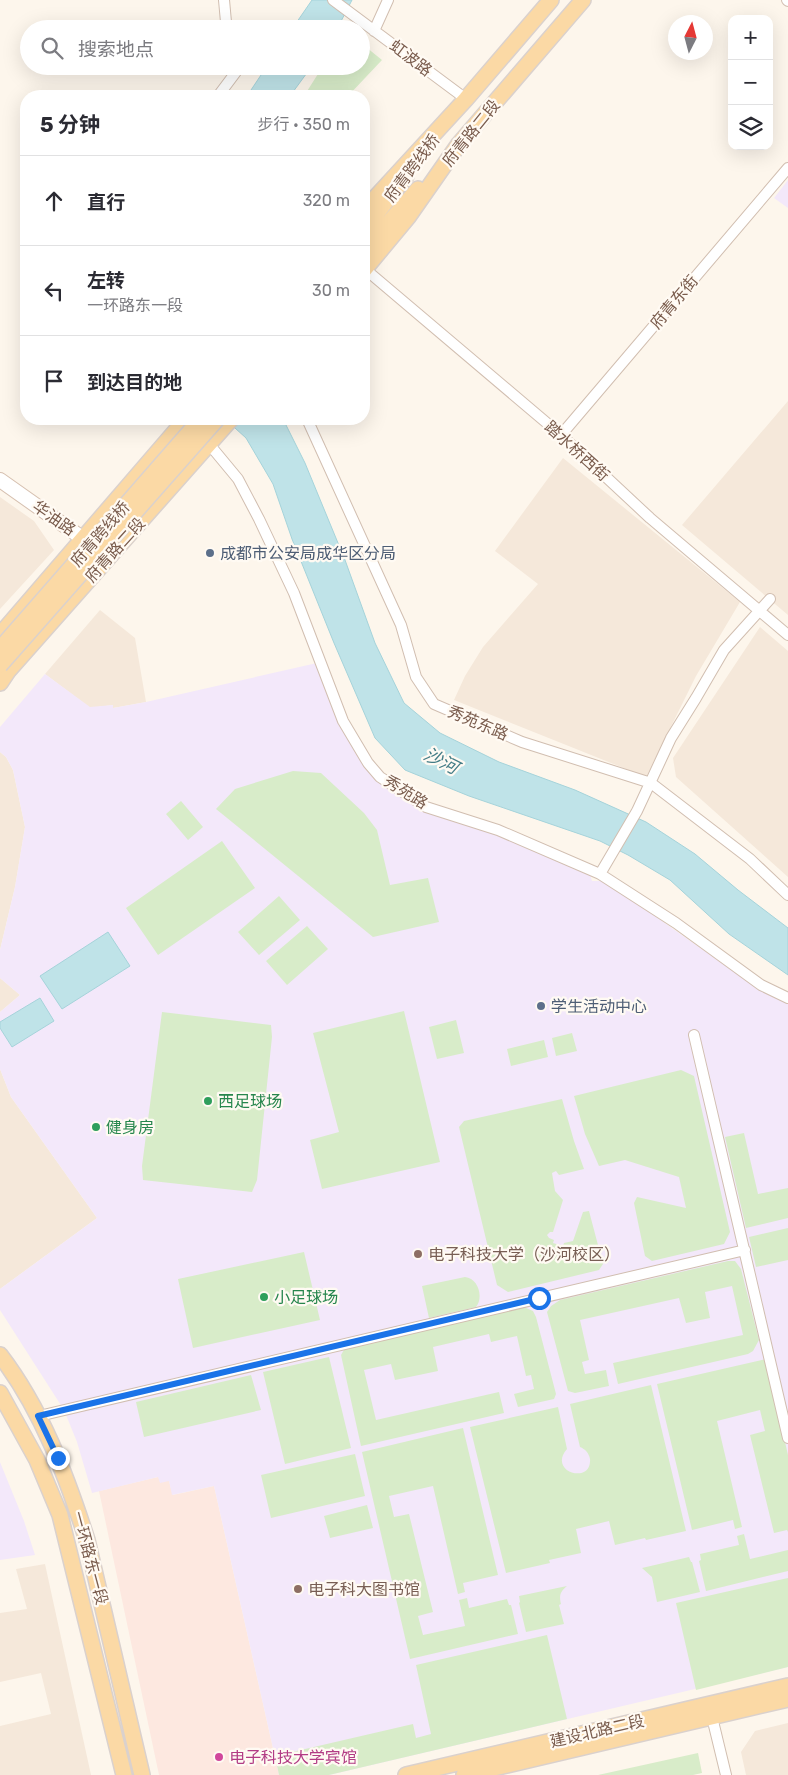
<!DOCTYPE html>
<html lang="zh">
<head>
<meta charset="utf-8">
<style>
	body { margin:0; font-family:Rubik,"Noto Sans SC",sans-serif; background:#f7f7f7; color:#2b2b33 }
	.controls { position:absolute; right:15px; top:15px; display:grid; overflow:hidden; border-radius:10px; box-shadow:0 5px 20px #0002 }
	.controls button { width:45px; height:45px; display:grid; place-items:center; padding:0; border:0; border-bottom:1px solid #e1e1e2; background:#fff; color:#2b2b33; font:25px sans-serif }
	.compass { position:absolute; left:668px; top:15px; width:45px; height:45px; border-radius:50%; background:#fff; box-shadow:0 5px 20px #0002; rotate:6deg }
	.stop { position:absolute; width:15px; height:15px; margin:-11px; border:4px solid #1a73e8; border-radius:50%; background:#fff }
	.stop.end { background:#1a73e8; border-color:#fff; box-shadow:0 1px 5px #0008 }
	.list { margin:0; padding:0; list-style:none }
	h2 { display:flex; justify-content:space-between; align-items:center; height:65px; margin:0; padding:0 20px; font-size:21px }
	h2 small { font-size:16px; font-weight:400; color:#7c7c81 }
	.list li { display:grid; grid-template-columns:32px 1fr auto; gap:15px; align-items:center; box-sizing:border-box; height:90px; padding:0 20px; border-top:1px solid #e1e1e2 }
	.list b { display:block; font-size:19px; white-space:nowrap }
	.list p { margin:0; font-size:16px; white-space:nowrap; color:#7c7c81 }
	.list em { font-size:16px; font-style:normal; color:#7c7c81 }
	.icon { flex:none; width:28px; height:28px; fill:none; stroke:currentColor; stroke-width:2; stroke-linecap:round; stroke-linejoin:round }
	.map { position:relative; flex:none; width:788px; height:1775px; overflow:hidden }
	.search { position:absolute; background:#fff; box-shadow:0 5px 20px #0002; left:20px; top:20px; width:350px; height:55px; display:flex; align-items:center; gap:12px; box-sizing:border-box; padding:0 18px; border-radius:28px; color:#7c7c81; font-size:19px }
	.panel { position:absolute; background:#fff; box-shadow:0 5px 20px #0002; left:20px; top:90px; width:350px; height:335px; border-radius:20px }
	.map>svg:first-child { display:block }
</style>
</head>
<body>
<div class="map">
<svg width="788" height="1775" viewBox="0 0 788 1775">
	<rect width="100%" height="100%" fill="#fdf6ec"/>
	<path fill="#f5e8da" d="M788,401V615L682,525Z
		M563,458L740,602L696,676L646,777L454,700L465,676L483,647L538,584L495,551Z
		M0,497L34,521L54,550L0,609Z
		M100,610L135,638L146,702L113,708V705L90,708L45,674Z
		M760,627L788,651V877L676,777L673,758Z
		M0,752L6,757L13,770L25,827L15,887L0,950Z
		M0,978L20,995L0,1012Z
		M0,1069L11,1097L97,1218L0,1289Z
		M45,1564L91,1775H0V1726L51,1714L41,1673L0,1682V1613L27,1609L16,1569Z
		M788,1723V1775H746L741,1752L755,1731Z"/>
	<path fill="#fde8e0" d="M158,1477L169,1481L173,1495L214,1486L279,1775H159L99,1491Z"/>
	<path fill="#f3e8fa" d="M788,180V208L774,198Z
		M317,663L329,700L342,730L363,763L385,787L414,805L487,830L590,874L592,881H605L760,990L788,1003V1667L329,1775H279L214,1486L172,1495L169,1481L160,1483L158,1477L92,1493L77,1442L64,1410L0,1310V1289L97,1218L11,1097L0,1069V1012L20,995L0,978V950L15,887L25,827L13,770L6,757L0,752V727L45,674L90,707L113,705V708L146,702Z
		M0,1462L24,1521L35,1555L0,1560Z"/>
	<path fill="#d8ecc9" d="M361,43L382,60L348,96H304L323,66H361Z
		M293,771L321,773L364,813L377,830L390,885L428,878L439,922L373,937L216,809L235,789Z
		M181,801L203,827L188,840L166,814Z
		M222,841L255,888L158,955L126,908Z
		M279,896L300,920L259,955L238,932Z
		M307,926L328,949L287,985L266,961Z
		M404,1011L440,1162L322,1189L310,1140L339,1132L313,1033Z
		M162,1012L271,1025L272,1037L257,1180L252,1192L143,1180L142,1166Z
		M456,1020L464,1053L437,1059L429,1027Z
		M572,1033L577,1051L556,1056L552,1038Z
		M544,1040L548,1057L511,1066L507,1049Z
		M681,1070L694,1076L730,1232L724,1244L652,1261L645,1256L634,1203L637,1197L686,1208L679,1177L625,1160L599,1166L585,1134L574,1096Z
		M562,1099L574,1141L584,1169L559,1175L556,1171L552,1173L555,1191L563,1200L553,1232H550L547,1235L549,1238L554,1240L553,1243L563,1246L564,1243L573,1241L583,1212L589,1211L603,1264L599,1270L508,1292L497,1285L459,1127L464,1121Z
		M744,1133L758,1194L788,1188V1218L746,1228L725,1137Z
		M788,1228V1260L756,1267L749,1237Z
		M304,1252L320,1320L193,1348L178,1279Z
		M728,1261H735L741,1269L759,1340L753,1351L748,1354L618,1384L613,1363L743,1335L732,1286L705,1292L710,1318L686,1323L679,1298L580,1320L589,1360L582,1362L585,1374L606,1370L609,1386L575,1393L568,1391L547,1312L551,1306L560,1300Z
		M465,1277C478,1278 484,1297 476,1307L429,1318L422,1286Z
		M524,1307L533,1311L536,1317L556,1394L554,1399L518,1407L514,1394L534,1389L531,1375L526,1376L517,1336L491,1342L489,1334L433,1347L438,1371L395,1380L391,1364L364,1370L376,1420L499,1392L504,1413L361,1446L341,1355L345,1348Z
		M329,1357L351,1448L285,1464L263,1372Z
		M766,1359L788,1455V1532L787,1530L774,1533L750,1435L765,1431L760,1410L717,1421L742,1527L735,1529L733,1520L692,1530L657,1384Z
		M251,1375L261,1410L144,1437L136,1402Z
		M651,1385L686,1531L646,1540L645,1538L615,1545L609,1521L576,1529L581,1553L549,1560L550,1563L506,1573L470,1427L558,1407L567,1449C547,1472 592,1485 590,1459C589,1453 585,1449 580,1447L570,1404Z
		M463,1428L498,1575L463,1583L465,1592L458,1594L433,1486L389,1496L394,1517L409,1514L433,1612L418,1616L423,1635L465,1626L459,1600L467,1598L469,1608L507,1599L509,1605H511L518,1634L410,1659L362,1452Z
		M355,1454L365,1496L271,1518L261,1475Z
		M367,1505L373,1528L330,1538L324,1516Z
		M744,1534L750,1559L788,1550V1571L706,1591L699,1561L701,1560L700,1554L739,1545L737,1536Z
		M689,1557L691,1562H692L700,1592L657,1602L652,1577L642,1568Z
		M788,1578V1667L696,1690L676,1603Z
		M567,1586C560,1592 559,1595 561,1604L559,1605L564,1624L526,1632L519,1603L520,1602L519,1596Z
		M547,1635L567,1719L329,1775H279L275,1756L413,1724L416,1738L431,1734L416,1665Z
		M698,1753L702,1773L693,1775H598Z"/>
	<path fill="#bfe3e8" stroke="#a5d3da" d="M312,0H352L337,29H292Z
		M267,66H312L290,96H247Z
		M225,419H283L305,463L345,560L375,643L404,703L440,733L499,762L575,790L646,822L695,854L738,890L788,928V975L729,934L670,880L628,855L600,841L469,796L405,770L375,738L334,643L292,539L273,484L246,438Z
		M108,932L130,966L62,1009L40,976Z
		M40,998L54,1021L12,1047L0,1028V1022Z"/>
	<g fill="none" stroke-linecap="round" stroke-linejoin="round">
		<g stroke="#d1beb0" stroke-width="12">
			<path id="street" d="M224,0L226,22L229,29
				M333,0L466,99
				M787,0L788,1
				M374,31L388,0
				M218,96L236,72V66
				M365,269L561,435L650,518L788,635
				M307,419L401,625L416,677L434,704L522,742L651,783L750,859L788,895
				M561,435L788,168
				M209,444L238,479L259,519L294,593L343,721L368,763L380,777L426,807L498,830L600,874L676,923L761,985L788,998
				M600,874L637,811L671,738L696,698L724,650L770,599
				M694,1035L788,1438
				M39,1416L745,1250
				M711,1713L726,1775"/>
		</g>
		<g stroke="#d6c0b0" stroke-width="16">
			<path id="secondary" d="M0,480L92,545"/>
		</g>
		<g stroke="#dad1cd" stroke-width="18">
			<path id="primary" d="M364,210L466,99L551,0
				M364,230L406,176
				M364,251L418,189
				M364,270L408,217L459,144L583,0
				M0,635L186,419
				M0,683L8,671L231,419
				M0,1355C42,1410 66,1475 87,1540L142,1775
				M0,1393L37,1460L60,1515L124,1775
				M406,1775L788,1686
				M464,1775L788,1699"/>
		</g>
		<use href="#street" stroke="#fff" stroke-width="10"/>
		<use href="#secondary" stroke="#fff" stroke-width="14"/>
		<use href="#primary" stroke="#fbd9a5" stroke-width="15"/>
		<g stroke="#dad1cd" stroke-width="18" stroke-linecap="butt">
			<path id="primary-bridge" d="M0,649L201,419
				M0,665L217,419"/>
		</g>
		<use href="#primary-bridge" stroke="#fbd9a5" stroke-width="15"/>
	</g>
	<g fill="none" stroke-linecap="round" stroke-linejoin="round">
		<path stroke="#1a73e8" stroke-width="6" d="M58,1458L38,1416L539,1298"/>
	</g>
	<g fill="#5c6f8a" stroke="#fffaf3" stroke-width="2">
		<circle cx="210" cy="553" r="5"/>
		<circle cx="541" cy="1006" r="5"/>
	</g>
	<g fill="#2e9e5b" stroke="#fffaf3" stroke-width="2">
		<circle cx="208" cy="1101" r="5"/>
		<circle cx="96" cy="1127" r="5"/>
		<circle cx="264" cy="1297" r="5"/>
	</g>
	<g fill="#8d6e63" stroke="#fffaf3" stroke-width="2">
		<circle cx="418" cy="1254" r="5"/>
		<circle cx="298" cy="1589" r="5"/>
	</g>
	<circle fill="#d1479c" stroke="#fffaf3" stroke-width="2" cx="219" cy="1757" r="5"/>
	<g text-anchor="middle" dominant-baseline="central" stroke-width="4.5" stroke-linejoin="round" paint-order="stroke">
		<g font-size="16" fill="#7a5c4d" stroke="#fffaf3">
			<text transform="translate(411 58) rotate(37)">虹波路</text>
			<text transform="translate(471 133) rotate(-51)">府青路二段</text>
			<text transform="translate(412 168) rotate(-53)">府青跨线桥</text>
			<text transform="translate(674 302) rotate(-50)">府青东街</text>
			<text transform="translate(577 451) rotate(42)">踏水桥西街</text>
			<text transform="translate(54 518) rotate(35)">华油路</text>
			<text transform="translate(100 534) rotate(-49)">府青跨线桥</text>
			<text transform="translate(115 550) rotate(-48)">府青路二段</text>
			<text transform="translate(478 723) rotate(23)">秀苑东路</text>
			<text transform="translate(406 792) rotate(32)">秀苑路</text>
			<text transform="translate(90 1558) rotate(75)">一环路东一段</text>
			<text transform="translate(597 1731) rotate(-13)">建设北路二段</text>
		</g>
		<g font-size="16" fill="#4e5e75" stroke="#fffaf3" text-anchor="start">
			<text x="220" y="553">成都市公安局成华区分局</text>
			<text x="551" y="1006">学生活动中心</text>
		</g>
		<g font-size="16" fill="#27864d" stroke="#fffaf3" text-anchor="start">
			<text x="218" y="1101">西足球场</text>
			<text x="106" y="1127">健身房</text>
			<text x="274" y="1297">小足球场</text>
		</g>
		<g font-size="16" fill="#785e54" stroke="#fffaf3" text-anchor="start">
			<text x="428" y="1254">电子科技大学（沙河校区）</text>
			<text x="308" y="1589">电子科大图书馆</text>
		</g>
		<g font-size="16" fill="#b23c85" stroke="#fffaf3" text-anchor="start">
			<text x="229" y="1757">电子科技大学宾馆</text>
		</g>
		<g font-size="18" font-style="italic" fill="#437c86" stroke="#fffaf3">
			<text transform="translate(441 761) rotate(27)">沙河</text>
		</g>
	</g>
</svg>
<div class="controls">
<button>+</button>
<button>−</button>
<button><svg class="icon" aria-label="layers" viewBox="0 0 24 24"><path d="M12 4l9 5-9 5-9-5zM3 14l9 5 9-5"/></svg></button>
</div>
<svg class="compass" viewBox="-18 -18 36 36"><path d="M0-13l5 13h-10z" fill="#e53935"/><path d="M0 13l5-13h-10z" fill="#7c7c81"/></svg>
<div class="stop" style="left:539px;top:1298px"></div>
<div class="stop end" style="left:58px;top:1458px"></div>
<div class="search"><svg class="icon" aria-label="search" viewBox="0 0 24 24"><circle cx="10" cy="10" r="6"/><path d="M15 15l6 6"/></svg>搜索地点</div>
<section class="panel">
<h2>5 分钟<small>步行 · 350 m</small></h2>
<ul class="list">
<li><svg class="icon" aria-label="ahead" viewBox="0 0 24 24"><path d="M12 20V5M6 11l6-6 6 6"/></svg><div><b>直行</b></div><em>320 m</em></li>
<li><svg class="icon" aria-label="left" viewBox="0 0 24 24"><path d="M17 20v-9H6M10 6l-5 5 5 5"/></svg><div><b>左转</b><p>一环路东一段</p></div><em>30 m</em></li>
<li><svg class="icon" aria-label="arrive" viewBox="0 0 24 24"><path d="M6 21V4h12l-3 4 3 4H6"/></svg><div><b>到达目的地</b></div></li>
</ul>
</section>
</div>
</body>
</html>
